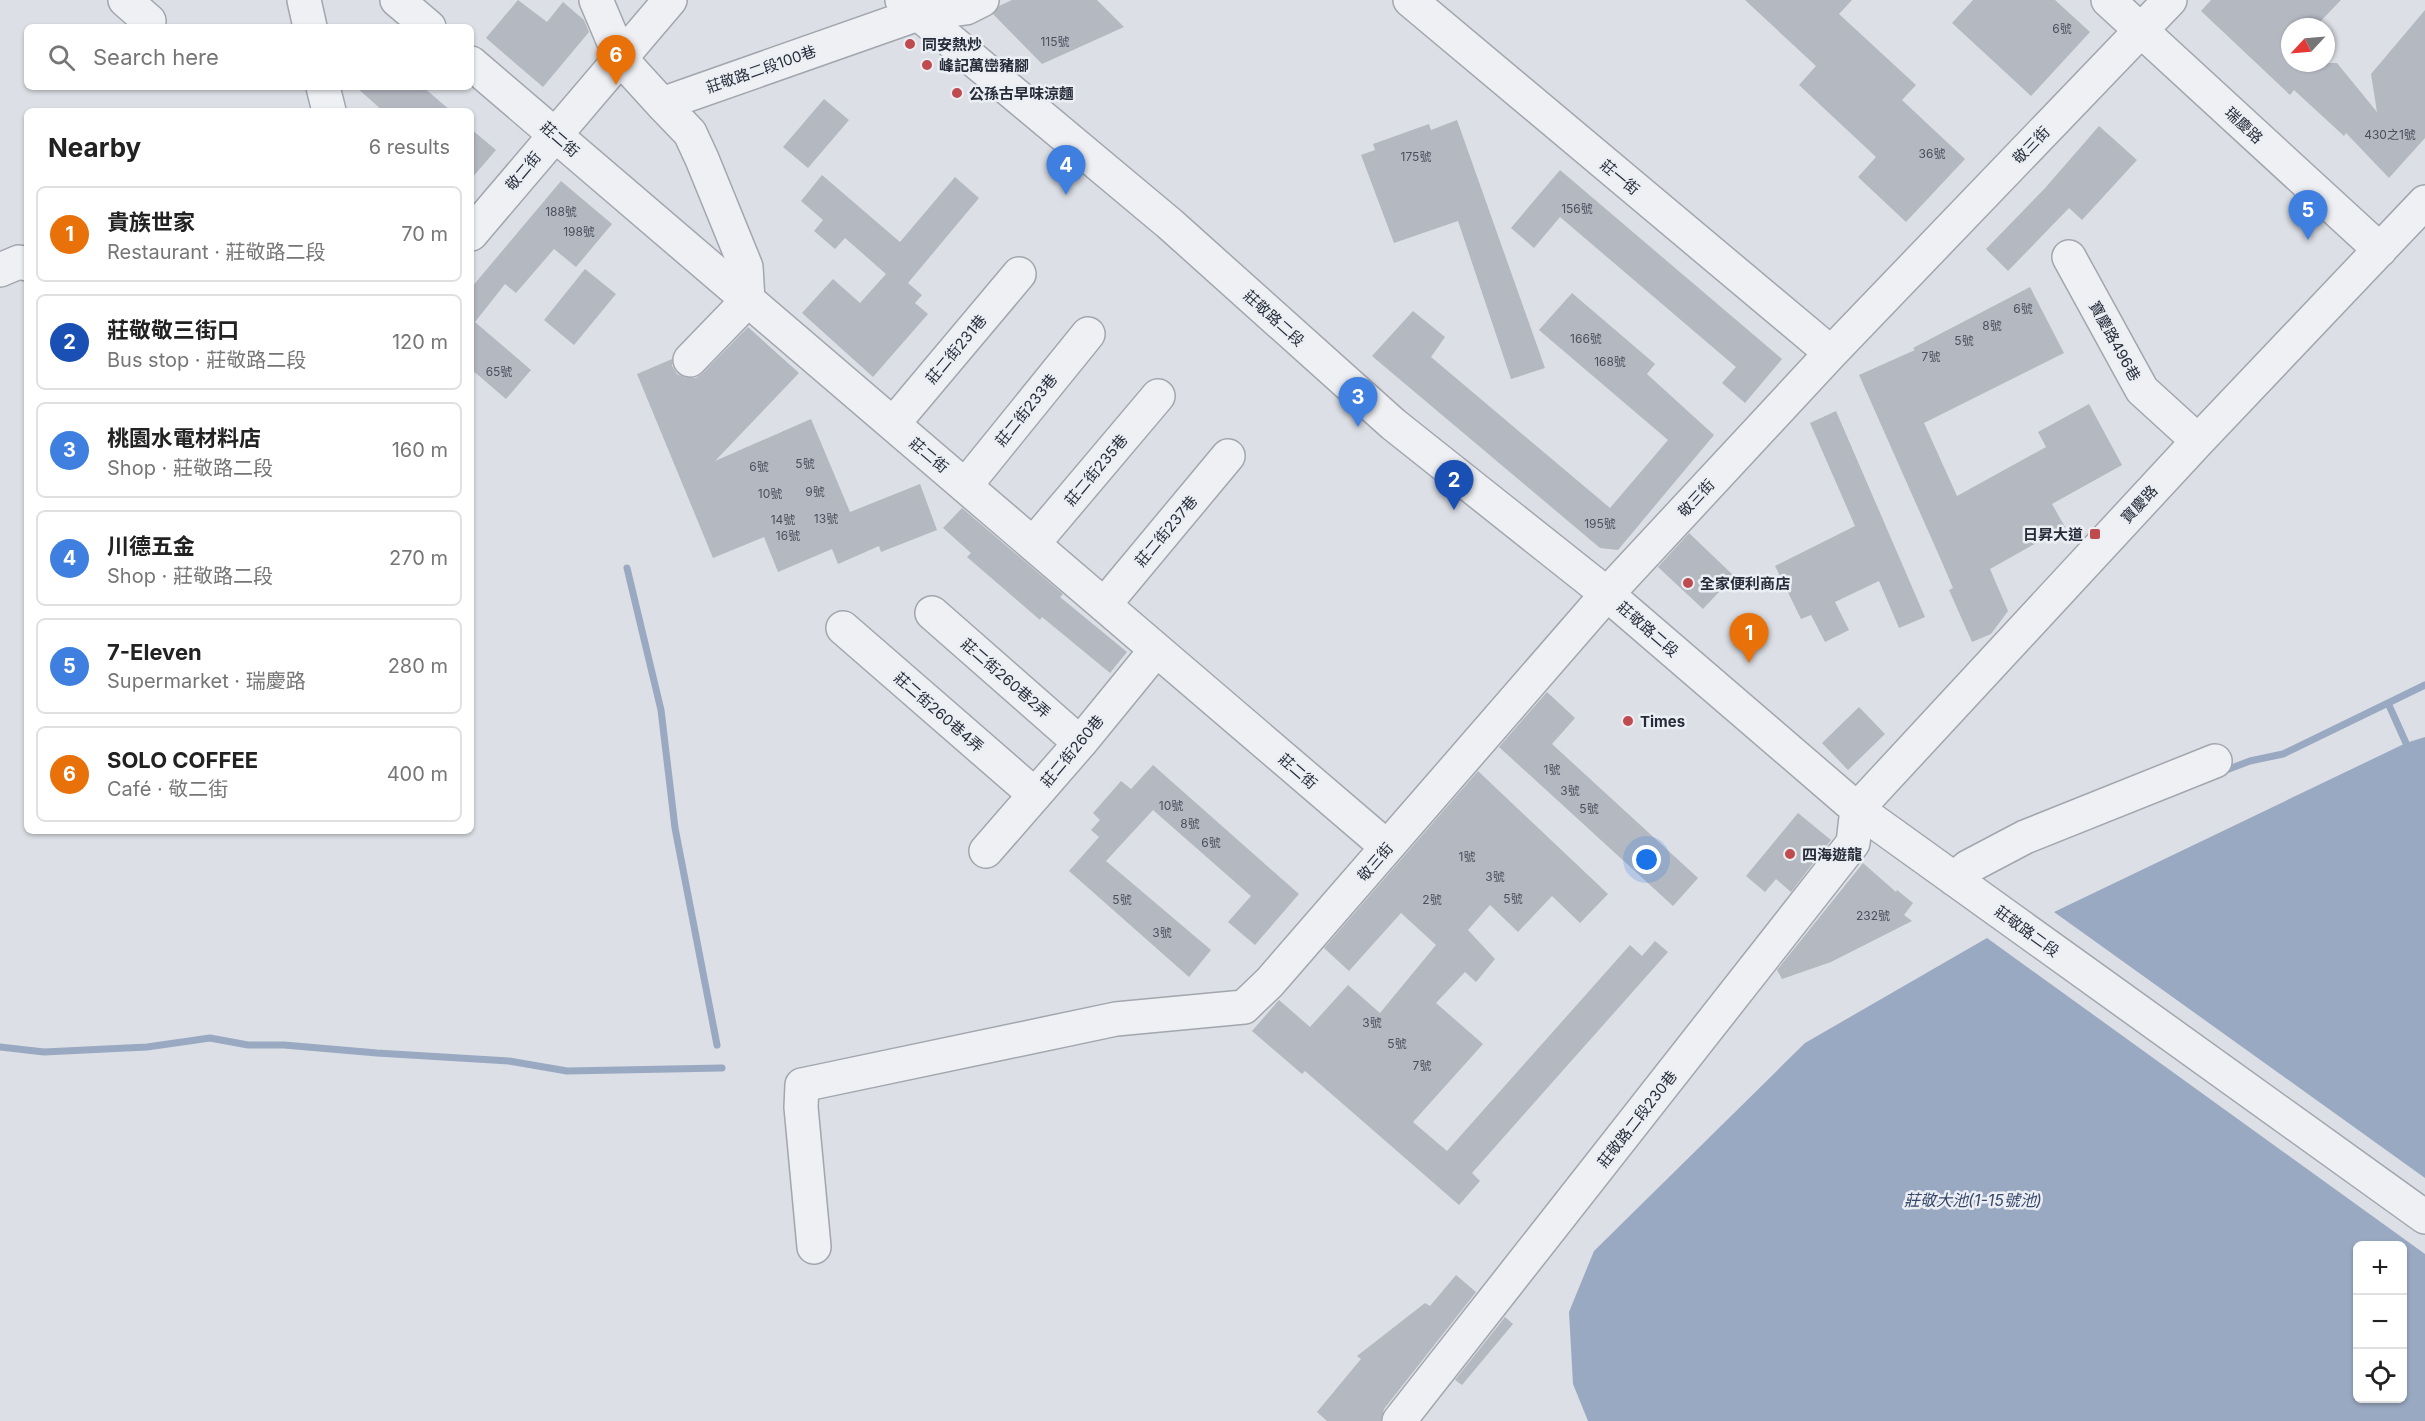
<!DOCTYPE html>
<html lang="en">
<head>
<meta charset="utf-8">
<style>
	body { margin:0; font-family:Inter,"Noto Sans TC",sans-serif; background:#f2f2f2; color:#222 }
	.controls { position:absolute; right:18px; bottom:18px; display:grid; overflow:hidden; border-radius:9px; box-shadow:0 2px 4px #0004 }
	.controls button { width:54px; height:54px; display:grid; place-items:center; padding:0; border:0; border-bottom:2px solid #e0e0e0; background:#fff; color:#222; font:30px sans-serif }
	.compass { position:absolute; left:2281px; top:18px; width:54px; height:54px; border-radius:50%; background:#fff; box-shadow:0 2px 4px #0004; rotate:244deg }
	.you { position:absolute; left:1647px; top:860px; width:21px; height:21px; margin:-15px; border:4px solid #fff; border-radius:50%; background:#1a73e8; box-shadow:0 0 0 9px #1a73e833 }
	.badge { display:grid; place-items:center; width:39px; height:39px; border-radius:50%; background:#c04b4f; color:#fff; font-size:20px; font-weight:700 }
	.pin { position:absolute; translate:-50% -50px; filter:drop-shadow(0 2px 3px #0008) }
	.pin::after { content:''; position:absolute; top:32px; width:21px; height:18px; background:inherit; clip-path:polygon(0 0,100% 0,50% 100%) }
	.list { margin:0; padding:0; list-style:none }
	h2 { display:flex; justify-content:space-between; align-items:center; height:78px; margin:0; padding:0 24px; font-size:26px }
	h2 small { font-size:20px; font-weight:400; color:#767676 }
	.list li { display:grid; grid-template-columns:39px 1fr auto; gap:18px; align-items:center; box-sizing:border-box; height:96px; margin:0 12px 12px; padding:0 12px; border:2px solid #e0e0e0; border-radius:9px }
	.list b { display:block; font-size:22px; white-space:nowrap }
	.list p { margin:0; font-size:20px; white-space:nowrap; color:#767676 }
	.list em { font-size:20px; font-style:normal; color:#767676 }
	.icon { flex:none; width:33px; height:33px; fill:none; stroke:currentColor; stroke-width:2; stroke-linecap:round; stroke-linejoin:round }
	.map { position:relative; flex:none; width:2425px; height:1421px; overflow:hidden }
	.search { position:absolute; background:#fff; box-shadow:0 2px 4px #0004; left:24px; top:24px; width:450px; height:66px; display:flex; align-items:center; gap:15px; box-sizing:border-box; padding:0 21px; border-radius:9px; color:#767676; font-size:22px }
	.panel { position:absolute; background:#fff; box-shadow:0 2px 4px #0004; left:24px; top:108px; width:450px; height:726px; border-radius:9px }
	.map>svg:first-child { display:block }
</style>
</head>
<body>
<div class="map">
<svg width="2425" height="1421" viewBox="0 0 2425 1421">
	<rect width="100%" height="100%" fill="#dcdfe5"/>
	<path fill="#9aa9c2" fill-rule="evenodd" d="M2425,737V1178L2054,912L2406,743Z
		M1987,938L2425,1254V1421H1588L1573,1384L1569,1312L1594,1251L1805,1043ZM2358,1246H2402V1398H2358Z"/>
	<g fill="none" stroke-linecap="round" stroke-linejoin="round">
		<path stroke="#9aa9c2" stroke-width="7" d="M627,568L661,710L675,828L717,1045
			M2388,703L2406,743
			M2221,772L2250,761L2283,754L2425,685
			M0,1047L44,1052L147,1047L210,1038L248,1045H284L377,1053L509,1061L567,1071L722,1068"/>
	</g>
	<path fill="#b4b8c1" d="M518,0L547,22L563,2L584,20L589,32L543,87L486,38Z
		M1012,0H1097L1124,27L1042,64L993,14L999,6Z
		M1745,0H1852L1839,14L1916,85L1902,100L1965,159L1906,222L1858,177L1876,157L1799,85L1816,66Z
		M1973,0H2055L2090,32L2031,96L1952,23Z
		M2211,0H2341L2315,27H2290V63H2337L2377,112L2371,74L2425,10V138L2389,178L2346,133L2344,136L2294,90L2290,95L2201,11Z
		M356,87H423L451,111H383Z
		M824,99L849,120L808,168L783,147Z
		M1457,120L1545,368L1511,379L1458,221L1394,243L1361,155L1375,150L1373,144L1429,124L1431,130Z
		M2099,126L2137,160L2082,220L2069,208L2008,271L1986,249L2046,187Z
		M471,129L496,150L471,179Z
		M1560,170L1782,359L1745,403L1722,383L1736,367L1560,217L1534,248L1511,228Z
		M822,175L900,242L955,177L979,198L908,283L922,295L915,303L928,314L873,377L802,313L833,279L860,303L886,274L845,238L835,249L814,231L823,220L801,201Z
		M561,181L612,224L576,267L554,249L516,293L505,284L475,322L531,370L506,399L471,369V288Z
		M585,269L616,294L574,345L544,320Z
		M2030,287L2064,353L1924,423L1957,496L2046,447L2038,432L2089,404L2122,465L2052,504L2065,527L1990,569L2008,611L1991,634L1972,642L1949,590L1953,588L1941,560L1859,375L1915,350L1913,348Z
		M1572,293L1655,364L1647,374L1714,435L1618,550L1600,548L1372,356L1413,311L1445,337L1431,357L1610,508L1668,440L1539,330Z
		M748,327L799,373L715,461L811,419L850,512L920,484L937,530L881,552L879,546L838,564L832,549L778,572L764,537L713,558L637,374L672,359V366L677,374L686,378H696L703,373Z
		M1836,411L1925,617L1899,628L1879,581L1835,602L1849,630L1825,642L1811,615L1801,619L1775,566L1855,526L1810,423Z
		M962,508L1063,594L1060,597L1127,652L1110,673L1042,617L1040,620L967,557L971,553L943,528Z
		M1689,533L1734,576L1703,609L1658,567Z
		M1547,692L1575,718L1552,744L1698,878L1673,906L1499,747Z
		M1859,707L1885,734L1848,770L1822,743Z
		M1153,765L1299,894L1255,945L1228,922L1251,896L1153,810L1106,861L1211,950L1189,977L1069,871L1099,837L1091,830L1100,820L1093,813L1121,781L1131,789Z
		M1478,771L1608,894L1580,923L1552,896L1518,932L1490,905L1468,930L1495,959L1476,982L1465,972L1436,1003L1483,1044L1413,1122L1447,1151L1630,945L1642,956L1655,941L1668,952L1472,1173L1480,1181L1459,1205L1305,1071L1302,1074L1252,1031L1279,1000L1310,1027L1348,985L1380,1013L1436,945L1401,913L1349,971L1324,948Z
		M1798,813L1831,840L1791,892L1776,879L1765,892L1746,876Z
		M1863,863L1896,892L1897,890L1913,903L1904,915L1912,921L1831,962L1782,979L1777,970Z
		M1456,1275L1476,1292L1384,1409L1381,1421H1327L1317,1412L1361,1359L1357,1356L1425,1303L1430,1306Z
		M1505,1317L1513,1324L1462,1385L1455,1380Z"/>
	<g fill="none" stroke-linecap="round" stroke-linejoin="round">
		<g stroke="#a2a6ae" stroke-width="36">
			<path id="minor" d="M125,0L149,21
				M304,0L310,27
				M397,0L429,27
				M596,0L621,59L662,104L918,14L966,8L982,0
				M902,0L1170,224L1393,424L1607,594L1857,809L2425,1217
				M1410,0L1831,353
				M2108,0L2380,250
				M471,63L1387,847
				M323,87L329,111
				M662,104L690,133L702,159L746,267L748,300L690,360
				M471,234L670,0
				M2069,257L2142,390L2198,441
				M0,270L19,262L27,264
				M893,424L1019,274
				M965,486L1088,334
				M1033,544L1158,396
				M1104,605L1228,456
				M932,613L1080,743
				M843,628L1035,795
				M1857,809L2198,441L2425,202
				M986,851L1080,743L1156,650
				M1954,879L1968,867L2025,837L2215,761
				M814,1247L801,1107L802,1085L1116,1019L1244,1007L1270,982L1607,594L1831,353L2170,0
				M1399,1421L1853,843L1857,809"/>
		</g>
		<use href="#minor" stroke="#eef0f4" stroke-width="33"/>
	</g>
	<g fill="#c04b4f" stroke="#ebeef3" stroke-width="2">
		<circle cx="910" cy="44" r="6"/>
		<circle cx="927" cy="65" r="6"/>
		<circle cx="957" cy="93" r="6"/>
		<rect x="2089" y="528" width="12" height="12" rx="3"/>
		<circle cx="1688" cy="583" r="6"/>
		<circle cx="1628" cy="721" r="6"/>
		<circle cx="1790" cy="854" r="6"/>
	</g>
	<g text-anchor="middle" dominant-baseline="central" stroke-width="5" stroke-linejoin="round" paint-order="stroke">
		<g font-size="12" fill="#4a4f5c">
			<text x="2062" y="28">6號</text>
			<text x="1055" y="41">115號</text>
			<text x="2390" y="134">430之1號</text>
			<text x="1932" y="153">36號</text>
			<text x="1416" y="156">175號</text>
			<text x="1577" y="208">156號</text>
			<text x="561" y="211">188號</text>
			<text x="579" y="231">198號</text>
			<text x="2023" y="308">6號</text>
			<text x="1992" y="325">8號</text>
			<text x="1586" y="338">166號</text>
			<text x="1964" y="340">5號</text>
			<text x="1931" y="356">7號</text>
			<text x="1610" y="361">168號</text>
			<text x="499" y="371">65號</text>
			<text x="805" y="463">5號</text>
			<text x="759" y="466">6號</text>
			<text x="815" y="491">9號</text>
			<text x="770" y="493">10號</text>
			<text x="826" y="518">13號</text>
			<text x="783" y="519">14號</text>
			<text x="1600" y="523">195號</text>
			<text x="788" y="535">16號</text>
			<text x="1552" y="769">1號</text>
			<text x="1570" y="790">3號</text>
			<text x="1171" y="805">10號</text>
			<text x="1589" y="808">5號</text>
			<text x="1190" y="823">8號</text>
			<text x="1211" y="842">6號</text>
			<text x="1467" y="856">1號</text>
			<text x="1495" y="876">3號</text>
			<text x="1513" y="898">5號</text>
			<text x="1122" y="899">5號</text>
			<text x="1432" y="899">2號</text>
			<text x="1873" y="915">232號</text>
			<text x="1162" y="932">3號</text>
			<text x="1372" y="1022">3號</text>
			<text x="1397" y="1043">5號</text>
			<text x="1422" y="1065">7號</text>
		</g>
		<g font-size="15" font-weight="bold" fill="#272c3a" stroke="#ebeef3" text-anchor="start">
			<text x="922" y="44">同安熱炒</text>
			<text x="939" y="65">峰記萬巒豬腳</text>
			<text x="969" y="93">公孫古早味涼麵</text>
			<text x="2083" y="534" text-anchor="end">日昇大道</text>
			<text x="1700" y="583">全家便利商店</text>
			<text x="1640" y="721">Times</text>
			<text x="1802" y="854">四海遊龍</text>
		</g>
		<g font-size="15" fill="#272c3a" stroke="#ebeef3">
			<text transform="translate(761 69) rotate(-19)">莊敬路二段100巷</text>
			<text transform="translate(2244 125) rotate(43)">瑞慶路</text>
			<text transform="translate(560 139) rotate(41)">莊二街</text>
			<text transform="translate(2031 145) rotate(-46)">敬三街</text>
			<text transform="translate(523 171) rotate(-50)">敬二街</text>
			<text transform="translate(1620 177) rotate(40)">莊一街</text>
			<text transform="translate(1274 318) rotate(42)">莊敬路二段</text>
			<text transform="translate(2115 341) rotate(61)">寶慶路496巷</text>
			<text transform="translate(956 349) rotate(-50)">莊二街231巷</text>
			<text transform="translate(1026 410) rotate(-51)">莊二街233巷</text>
			<text transform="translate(929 455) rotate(40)">莊二街</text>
			<text transform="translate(1096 470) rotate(-50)">莊二街235巷</text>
			<text transform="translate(1696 498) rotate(-47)">敬三街</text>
			<text transform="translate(2139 504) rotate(-47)">寶慶路</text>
			<text transform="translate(1166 531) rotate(-50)">莊二街237巷</text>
			<text transform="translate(1648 629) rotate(41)">莊敬路二段</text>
			<text transform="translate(1006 678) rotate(41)">莊二街260巷2弄</text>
			<text transform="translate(939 712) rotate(41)">莊二街260巷4弄</text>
			<text transform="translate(1072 751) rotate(-50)">莊二街260巷</text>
			<text transform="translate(1298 771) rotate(41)">莊二街</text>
			<text transform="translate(1375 862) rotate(-49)">敬三街</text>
			<text transform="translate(2027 931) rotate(36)">莊敬路二段</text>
			<text transform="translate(1637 1119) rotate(-52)">莊敬路二段230巷</text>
		</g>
		<g font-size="16" font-style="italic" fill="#36476a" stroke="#ebeef3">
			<text x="1973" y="1200">莊敬大池(1-15號池)</text>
		</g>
	</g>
</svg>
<div class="controls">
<button>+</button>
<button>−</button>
<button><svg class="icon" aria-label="locate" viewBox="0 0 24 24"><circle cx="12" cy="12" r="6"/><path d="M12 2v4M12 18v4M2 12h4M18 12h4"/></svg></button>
</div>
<svg class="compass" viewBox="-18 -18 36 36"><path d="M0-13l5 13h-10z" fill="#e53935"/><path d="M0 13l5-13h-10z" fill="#767676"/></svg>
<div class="you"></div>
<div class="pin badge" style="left:1749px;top:663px;background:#e8710a">1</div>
<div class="pin badge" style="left:1454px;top:510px;background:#1a4fb4">2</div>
<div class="pin badge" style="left:1358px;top:427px;background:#3f7fe0">3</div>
<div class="pin badge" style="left:1066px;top:195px;background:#3f7fe0">4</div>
<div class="pin badge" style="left:2308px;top:240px;background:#3f7fe0">5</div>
<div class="pin badge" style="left:616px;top:85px;background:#e8710a">6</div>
<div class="search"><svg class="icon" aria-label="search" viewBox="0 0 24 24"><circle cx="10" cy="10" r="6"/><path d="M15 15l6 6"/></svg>Search here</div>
<section class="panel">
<h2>Nearby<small>6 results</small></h2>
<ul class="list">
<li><span class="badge" style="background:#e8710a">1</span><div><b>貴族世家</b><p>Restaurant · 莊敬路二段</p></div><em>70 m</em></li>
<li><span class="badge" style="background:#1a4fb4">2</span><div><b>莊敬敬三街口</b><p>Bus stop · 莊敬路二段</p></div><em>120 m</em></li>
<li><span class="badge" style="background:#3f7fe0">3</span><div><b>桃園水電材料店</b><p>Shop · 莊敬路二段</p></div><em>160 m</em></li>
<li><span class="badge" style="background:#3f7fe0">4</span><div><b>川德五金</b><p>Shop · 莊敬路二段</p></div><em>270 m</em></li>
<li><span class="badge" style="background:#3f7fe0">5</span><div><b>7-Eleven</b><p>Supermarket · 瑞慶路</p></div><em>280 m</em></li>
<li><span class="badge" style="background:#e8710a">6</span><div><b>SOLO COFFEE</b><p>Café · 敬二街</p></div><em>400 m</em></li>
</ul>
</section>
</div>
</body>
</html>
